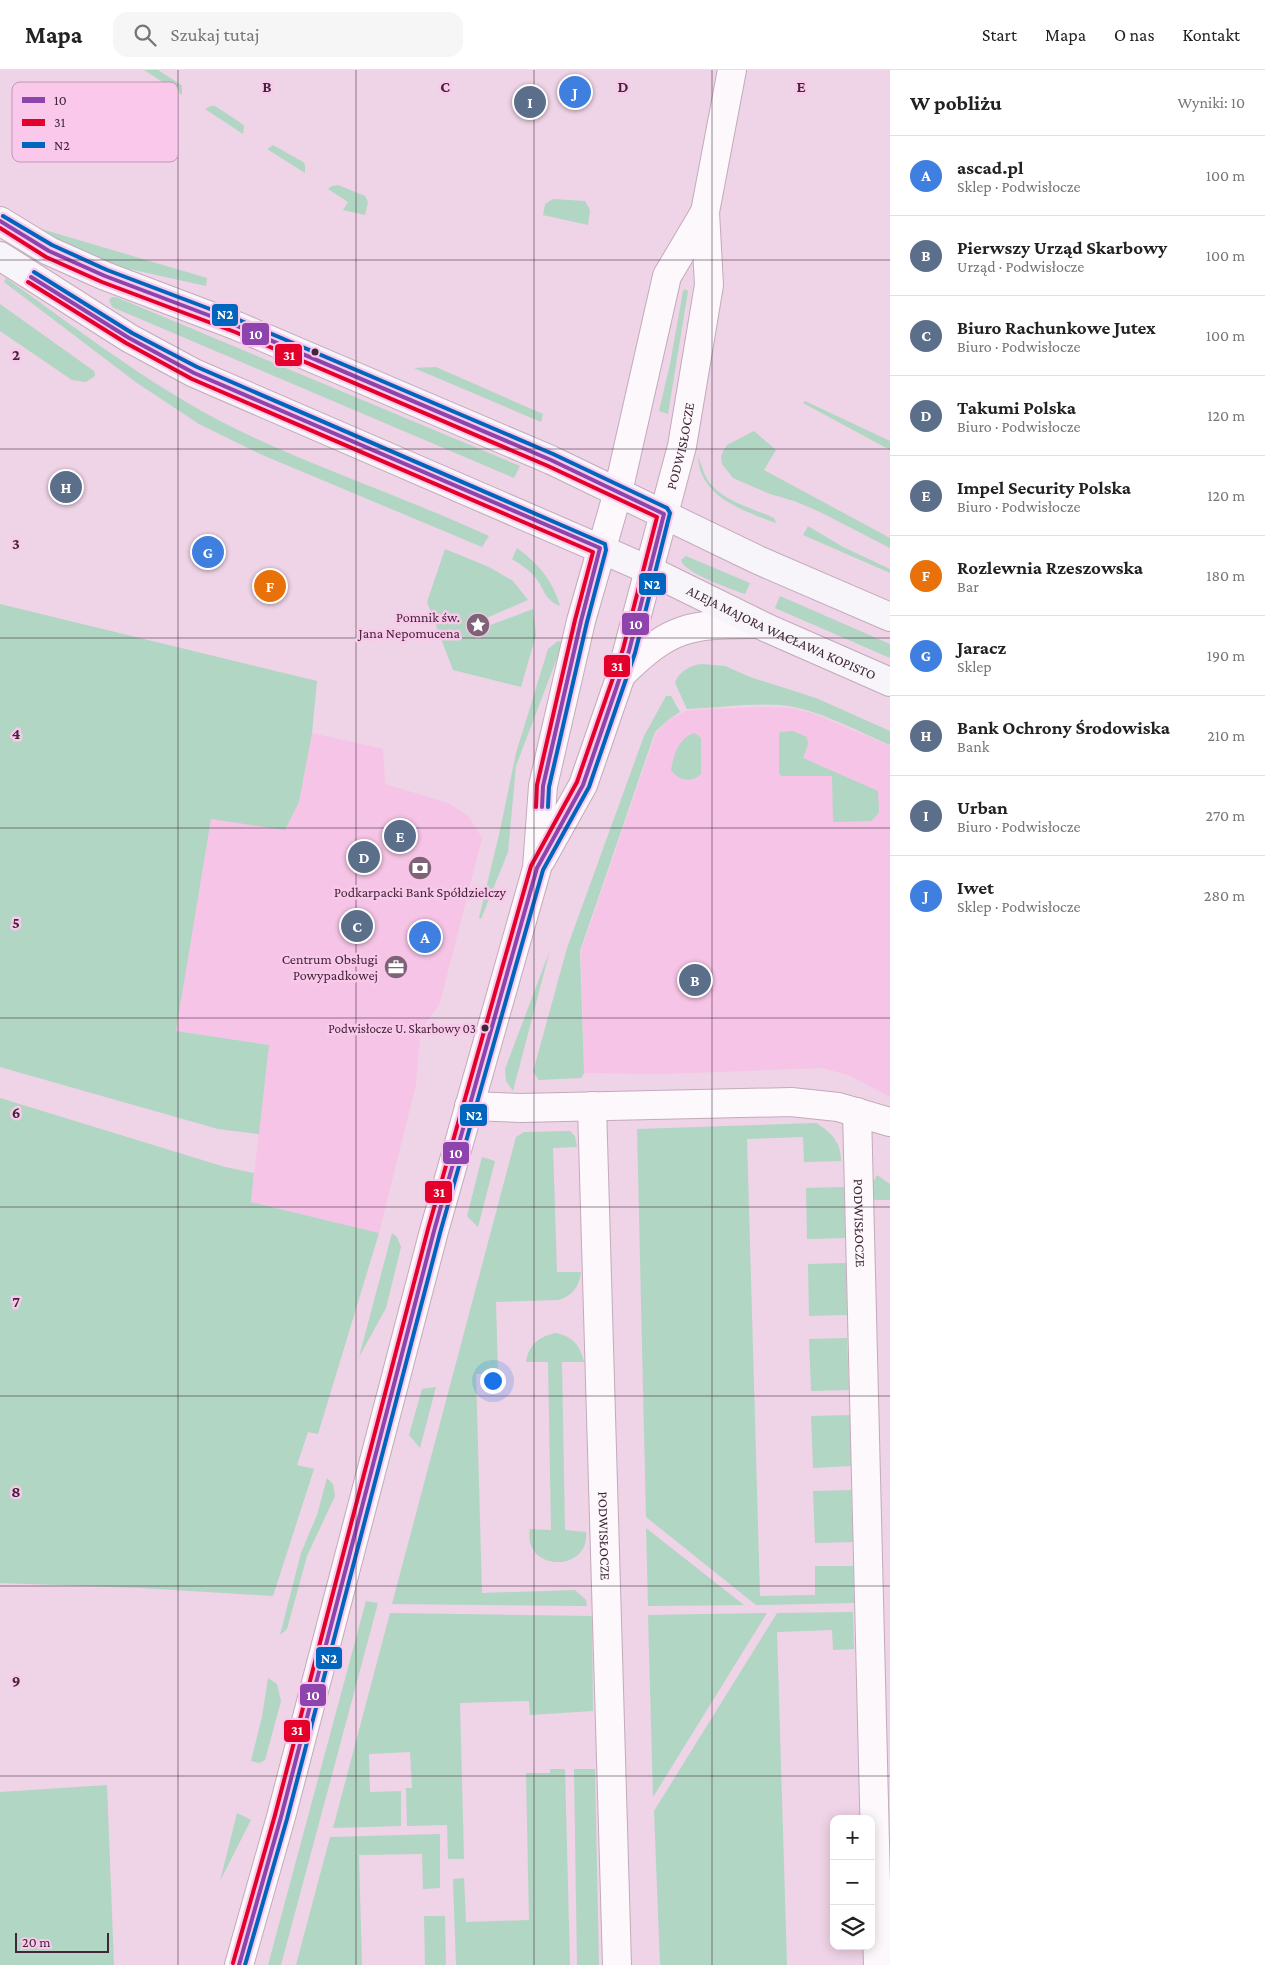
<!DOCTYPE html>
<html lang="pl">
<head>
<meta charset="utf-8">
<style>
	body { margin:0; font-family:"Crimson Pro",serif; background:#f6f6f6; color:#222 }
	.controls { position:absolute; right:15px; bottom:15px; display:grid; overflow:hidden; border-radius:10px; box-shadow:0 2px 12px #0003 }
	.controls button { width:45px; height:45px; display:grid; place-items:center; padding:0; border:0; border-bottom:1px solid #e0e0e0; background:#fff; color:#222; font:25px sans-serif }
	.scale { position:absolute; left:15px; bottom:12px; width:94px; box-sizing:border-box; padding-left:5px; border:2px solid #3f2738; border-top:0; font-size:14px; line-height:18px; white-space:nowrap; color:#3f2738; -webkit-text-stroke:4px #fac8ea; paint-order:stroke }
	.you { position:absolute; left:492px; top:1310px; width:18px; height:18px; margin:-12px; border:4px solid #fff; border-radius:50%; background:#1a73e8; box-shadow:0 0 0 8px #1a73e833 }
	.badge { display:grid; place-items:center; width:32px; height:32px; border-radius:50%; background:#ea580c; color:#fff; font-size:16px; font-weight:700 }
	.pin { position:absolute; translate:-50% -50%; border:2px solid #fff; box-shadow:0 1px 5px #0006 }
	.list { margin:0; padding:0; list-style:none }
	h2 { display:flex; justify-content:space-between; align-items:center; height:65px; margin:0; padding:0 20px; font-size:21px }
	h2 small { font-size:16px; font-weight:400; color:#767676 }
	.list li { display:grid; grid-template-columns:32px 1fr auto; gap:15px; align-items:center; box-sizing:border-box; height:80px; padding:0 20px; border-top:1px solid #e0e0e0 }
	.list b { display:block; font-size:19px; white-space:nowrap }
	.list p { margin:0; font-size:16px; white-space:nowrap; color:#767676 }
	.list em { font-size:16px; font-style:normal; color:#767676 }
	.icon { flex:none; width:28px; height:28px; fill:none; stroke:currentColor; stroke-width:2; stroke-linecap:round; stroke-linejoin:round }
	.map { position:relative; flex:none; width:890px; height:1895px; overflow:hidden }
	header { display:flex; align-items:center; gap:30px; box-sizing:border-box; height:70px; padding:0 25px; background:#fff; border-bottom:1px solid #e0e0e0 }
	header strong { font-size:24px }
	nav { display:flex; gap:28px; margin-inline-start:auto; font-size:18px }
	.search { width:350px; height:45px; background:#f6f6f6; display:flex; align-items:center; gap:12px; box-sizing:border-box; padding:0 18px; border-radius:15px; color:#767676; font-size:19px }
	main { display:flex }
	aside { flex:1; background:#fff }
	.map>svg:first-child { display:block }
</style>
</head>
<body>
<header>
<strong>Mapa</strong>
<div class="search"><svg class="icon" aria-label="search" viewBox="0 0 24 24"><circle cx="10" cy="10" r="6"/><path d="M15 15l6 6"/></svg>Szukaj tutaj</div>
<nav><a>Start</a><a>Mapa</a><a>O nas</a><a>Kontakt</a></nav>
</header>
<main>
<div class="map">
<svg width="890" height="1895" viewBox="0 0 890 1895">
	<rect width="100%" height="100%" fill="#efd3e6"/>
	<path fill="#f6c4e6" d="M767,637L792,638L812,643L890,676V1027L849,1005L821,998L663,1004L584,1003L581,881L656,663L669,649L689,640Z
		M312,663L383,679L385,714L448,733L468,746L482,768L440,933L420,962L416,1014L379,1163L251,1132L269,975L176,961L211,749L299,732Z"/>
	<path fill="#b1d6c3" d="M144,0H158L180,14L182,16V25Z
		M211,36H215L241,53L244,56L243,64L205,39Z
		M273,75L303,92L305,95V103L267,79Z
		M338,115L365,126L368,132L365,145L343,140L348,132L328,119L332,116Z
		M553,129L585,131L590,140L588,155L543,145L545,134Z
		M28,155L207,208L206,216L125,198L55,171Z
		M6,208C87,266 166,328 257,369C333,404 413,431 489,466L482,477L260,384L199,354L137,313L4,212Z
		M685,219L688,221L668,344L659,341L670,294L683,221Z
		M112,227H116L520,396L514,408L112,237L109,230Z
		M0,234L94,301L95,306L86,312L72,310L0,261Z
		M436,297L543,344L541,352L414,298Z
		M805,331L890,371V380L803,333Z
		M754,361L776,380L764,400L890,468V478L818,441L794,431L770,424L733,408L722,394L721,387L723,381L727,375Z
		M698,387C702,395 703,404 709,412C722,430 750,438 770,446L774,448L776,453C744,441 700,427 698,387Z
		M808,456L843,477L890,499V503L803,465Z
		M517,478C538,493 553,511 560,536C543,529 545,519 535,507C528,499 520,494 512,489Z
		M445,479L489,497L513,511L528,530L482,550L481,546L471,550L478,566L487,562L485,557L533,539L536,565L521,617L453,600L427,532Z
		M686,486L750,513L745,524C731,519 684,503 681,490Z
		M780,526L890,574V588L775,538Z
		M0,534L317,611L312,663L299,732L285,760L211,749L176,961L269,975L259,1064L218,1059L0,997Z
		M558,571L562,572V575L516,696L508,782L481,849L479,848L501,756L516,683L548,579Z
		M702,594L725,596L750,607L816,628L890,661V675C859,662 827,644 794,637C765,631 718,638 687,639L675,613C679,601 691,595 702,594Z
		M666,626H671L680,642L669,649L655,662L580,881L584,1003L581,1008L539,1010L533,1002L567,878L644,666Z
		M793,661L807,667L808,674L803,688L878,721L879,743L871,751L833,752L832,706H781L779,703V664L780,662Z
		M695,663L701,668V704C691,714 678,710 671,700C674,684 679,667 695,663Z
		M550,880L513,1021L506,1011L505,999Z
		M0,1028L225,1097L254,1103L251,1132L379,1163L318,1364L308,1362L297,1395L314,1399L273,1526L140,1518L0,1513Z
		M816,1053C832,1063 841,1072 841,1091L804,1092L803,1067L747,1069L760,1526L815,1525V1496H853L854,1533L756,1535L646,1447L637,1059Z
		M570,1061L575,1066L577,1077L553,1078L557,1202H581C579,1217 573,1225 559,1230L496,1232L498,1303L476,1304L482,1523L575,1520L586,1530L587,1536L392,1534L516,1067L524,1062Z
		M482,1087L495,1091L478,1157L467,1146Z
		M877,1105L890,1114V1130H871L874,1111Z
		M844,1117L845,1168L807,1169L806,1118Z
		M392,1163L397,1167L401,1177L386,1238L359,1287Z
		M846,1193L847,1245L809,1246L808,1194Z
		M555,1263C572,1266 580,1274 584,1292H562L565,1460L586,1462C590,1503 522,1502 530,1459L551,1460L548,1292H526C529,1275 538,1267 555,1263Z
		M847,1268L849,1320L811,1321L809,1269Z
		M436,1317L420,1378L409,1365L422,1319Z
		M850,1345L851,1396L813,1398L811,1346Z
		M327,1408L333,1414L335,1426L307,1486L287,1559L280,1565L301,1483L317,1445Z
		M851,1420L853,1472L815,1473L813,1421Z
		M646,1457V1458L744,1535L648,1536Z
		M366,1531L378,1533L281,1895H268Z
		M853,1542L854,1579L833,1580L832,1560L777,1562L787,1895H660L654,1741L777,1543Z
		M390,1543L592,1546L593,1641L530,1645L529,1631L460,1633L464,1789H448L447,1755L407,1756L406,1718H412L410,1682L369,1684L370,1722L401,1721V1756L333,1758Z
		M767,1543L653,1727L648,1545Z
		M268,1608L277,1614L281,1631L265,1690L259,1693L251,1691L262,1647Z
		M550,1699H565L570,1895H456L453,1809L464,1808L466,1852L529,1850L526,1703H550Z
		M574,1699H595L599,1895H577Z
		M107,1715L114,1895H0V1722Z
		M237,1743L251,1750L220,1811Z
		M440,1764V1818L423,1819L422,1784L359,1785L362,1895H296L330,1767Z
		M424,1846H445L446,1895H425Z"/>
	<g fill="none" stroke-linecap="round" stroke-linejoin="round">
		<g stroke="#c2abbb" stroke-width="30">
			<g id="minor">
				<path d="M469,1036L520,1038L791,1032L838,1037L890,1052"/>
				<path id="s1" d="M592,1036L617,1895"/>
				<path id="s2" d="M857,1042L878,1895"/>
			</g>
		</g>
		<g stroke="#c2abbb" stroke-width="30">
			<g id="tertiary">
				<path d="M622,604C671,556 689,554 757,554"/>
				<path id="s3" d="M541,790L583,715L621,605L682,376L709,215L705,142L732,0"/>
				<path d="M239,1895L281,1747L434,1161L537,798L543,716L581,551L618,422L667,206L705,142"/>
			</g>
		</g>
		<g stroke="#c2abbb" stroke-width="30">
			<g id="secondary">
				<path d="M0,151L49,181L105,206L237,256L551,390L758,490L890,547"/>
				<path id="s4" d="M0,186L129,268L194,303L649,500L767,558L890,612"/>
			</g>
		</g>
		<use href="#minor" stroke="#fdf8fb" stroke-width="28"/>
		<use href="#tertiary" stroke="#fdf8fb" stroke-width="28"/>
		<use href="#secondary" stroke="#f8f5fa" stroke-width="28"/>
		<g stroke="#fac8ea" stroke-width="8">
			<path id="bus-1" d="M0,151L49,181L105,206L237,256L551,390L664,444L629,581L583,715L537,798L434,1161L281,1747L239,1895
				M31,207L129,268L194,303L600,478L581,551L543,716L542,737"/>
		</g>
		<g stroke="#fac8ea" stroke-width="8">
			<path id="bus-2" d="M0,158L46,187L102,212L235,262L548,396L657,447L623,579L577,712L531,796L428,1159L275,1745L233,1893
				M28,212L126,273L192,309L593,482L575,550L537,715L536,737"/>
		</g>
		<g stroke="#fac8ea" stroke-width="8">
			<path id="bus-3" d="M3,146L52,175L107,200L239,250L553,384L667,438L670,443L635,583L589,717L543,800L440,1163L287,1749L245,1895
				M34,202L132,263L197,297L605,474L606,480L587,552L549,717L548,737"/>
		</g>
		<use href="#bus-1" stroke="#8e44ad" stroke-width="4"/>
		<use href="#bus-2" stroke="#e4002b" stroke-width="4"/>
		<use href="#bus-3" stroke="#0065bd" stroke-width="4"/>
	</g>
	<path fill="none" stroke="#3f2738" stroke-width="1" stroke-opacity="0.55" d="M178,0V1895M356,0V1895M534,0V1895M712,0V1895M0,190H890M0,379H890M0,568H890M0,758H890M0,948H890M0,1137H890M0,1326H890M0,1516H890M0,1706H890"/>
	<defs>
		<g id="sight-disc" transform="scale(1.25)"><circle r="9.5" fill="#7d6375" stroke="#fac8ea"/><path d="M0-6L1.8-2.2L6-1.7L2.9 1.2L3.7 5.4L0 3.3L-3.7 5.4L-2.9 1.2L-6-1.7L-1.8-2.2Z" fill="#fff"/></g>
		<g id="bank-disc" transform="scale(1.25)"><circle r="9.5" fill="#7d6375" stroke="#fac8ea"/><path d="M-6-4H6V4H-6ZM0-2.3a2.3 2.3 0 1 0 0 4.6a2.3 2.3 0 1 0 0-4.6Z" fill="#fff"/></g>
		<g id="office-disc" transform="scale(1.25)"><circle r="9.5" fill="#7d6375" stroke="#fac8ea"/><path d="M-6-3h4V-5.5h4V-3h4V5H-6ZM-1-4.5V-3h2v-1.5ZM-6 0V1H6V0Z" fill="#fff"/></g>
	</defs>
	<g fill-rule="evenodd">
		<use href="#sight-disc" x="478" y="555"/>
		<use href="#bank-disc" x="420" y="798"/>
		<use href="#office-disc" x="396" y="897"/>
	</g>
	<g fill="#3f2738" stroke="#fac8ea" stroke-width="2">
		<circle cx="315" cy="282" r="4.5"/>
		<circle cx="485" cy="958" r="4.5"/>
	</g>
	<g text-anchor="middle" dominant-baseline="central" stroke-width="5" stroke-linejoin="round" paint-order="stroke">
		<g font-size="13" fill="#3f2738" stroke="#fac8ea" text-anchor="end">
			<text x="476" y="958">Podwisłocze U. Skarbowy 03</text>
		</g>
		<g font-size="14" fill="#3f2738" stroke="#fac8ea">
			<text stroke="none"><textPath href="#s3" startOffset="439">PODWISŁOCZE</textPath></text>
			<text stroke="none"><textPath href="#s4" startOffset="869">ALEJA MAJORA WACŁAWA KOPISTO</textPath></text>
			<text stroke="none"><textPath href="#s2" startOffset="111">PODWISŁOCZE</textPath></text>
			<text stroke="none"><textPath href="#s1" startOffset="430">PODWISŁOCZE</textPath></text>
		</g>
		<g font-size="14" fill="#3f2738" stroke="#fac8ea" text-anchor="end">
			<text x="460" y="547">Pomnik św.<tspan x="460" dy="16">Jana Nepomucena</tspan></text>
			<text x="420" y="822" text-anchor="middle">Podkarpacki Bank Spółdzielczy</text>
			<text x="378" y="889">Centrum Obsługi<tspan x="378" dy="16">Powypadkowej</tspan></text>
		</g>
	</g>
	<rect x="12" y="12" width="166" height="80" rx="8" fill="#fac8ea" stroke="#c298b5" stroke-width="1"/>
	<rect x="22" y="27" width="23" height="6" fill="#8e44ad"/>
	<rect x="22" y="49" width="23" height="7" fill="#e4002b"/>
	<rect x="22" y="72" width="23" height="6" fill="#0065bd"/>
	<g font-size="14" fill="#3f2738">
		<text x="54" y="35">10</text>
		<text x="54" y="57">31</text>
		<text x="54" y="80">N2</text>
	</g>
	<g font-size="16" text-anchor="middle" font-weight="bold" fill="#3f2738" stroke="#fac8ea" stroke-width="5" stroke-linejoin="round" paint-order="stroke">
		<text x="267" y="22">B</text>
		<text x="445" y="22">C</text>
		<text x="623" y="22">D</text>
		<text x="801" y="22">E</text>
		<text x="16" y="290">2</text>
		<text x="16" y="479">3</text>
		<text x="16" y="669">4</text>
		<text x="16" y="858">5</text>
		<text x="16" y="1048">6</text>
		<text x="16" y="1237">7</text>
		<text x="16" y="1427">8</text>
		<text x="16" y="1616">9</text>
	</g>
	<g stroke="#fac8ea" stroke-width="2">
		<rect x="211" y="233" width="28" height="24" rx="5" fill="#0065bd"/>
		<rect x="241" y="252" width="29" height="24" rx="5" fill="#8e44ad"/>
		<rect x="274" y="273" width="29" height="24" rx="5" fill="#e4002b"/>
		<rect x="638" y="502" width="29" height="24" rx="5" fill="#0065bd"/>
		<rect x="621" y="542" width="29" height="24" rx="5" fill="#8e44ad"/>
		<rect x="603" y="584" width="28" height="24" rx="5" fill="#e4002b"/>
		<rect x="459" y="1033" width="29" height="24" rx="5" fill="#0065bd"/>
		<rect x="442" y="1071" width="28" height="24" rx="5" fill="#8e44ad"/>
		<rect x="424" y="1110" width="29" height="24" rx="5" fill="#e4002b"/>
		<rect x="315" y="1576" width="28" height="24" rx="5" fill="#0065bd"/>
		<rect x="299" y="1613" width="28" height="24" rx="5" fill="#8e44ad"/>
		<rect x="283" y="1649" width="28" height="24" rx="5" fill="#e4002b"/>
	</g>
	<g font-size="14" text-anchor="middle" font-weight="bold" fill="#fff">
		<text x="225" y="249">N2</text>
		<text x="256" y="269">10</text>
		<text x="289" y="290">31</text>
		<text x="652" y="519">N2</text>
		<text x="636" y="559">10</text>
		<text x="617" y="601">31</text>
		<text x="474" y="1050">N2</text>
		<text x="456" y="1088">10</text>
		<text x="439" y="1127">31</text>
		<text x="329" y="1593">N2</text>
		<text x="313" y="1630">10</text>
		<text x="297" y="1665">31</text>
	</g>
</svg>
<div class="controls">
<button>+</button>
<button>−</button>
<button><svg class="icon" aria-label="layers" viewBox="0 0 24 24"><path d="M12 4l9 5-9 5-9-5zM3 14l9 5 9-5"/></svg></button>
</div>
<div class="scale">20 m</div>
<div class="you"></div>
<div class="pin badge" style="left:425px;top:867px;background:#3f7fe0">A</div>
<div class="pin badge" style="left:695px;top:910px;background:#5c6f8a">B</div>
<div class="pin badge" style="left:357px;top:856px;background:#5c6f8a">C</div>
<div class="pin badge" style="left:364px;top:787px;background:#5c6f8a">D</div>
<div class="pin badge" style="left:400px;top:766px;background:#5c6f8a">E</div>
<div class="pin badge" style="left:270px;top:516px;background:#e8710a">F</div>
<div class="pin badge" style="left:208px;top:482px;background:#3f7fe0">G</div>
<div class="pin badge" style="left:66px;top:417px;background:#5c6f8a">H</div>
<div class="pin badge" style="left:530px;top:32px;background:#5c6f8a">I</div>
<div class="pin badge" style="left:575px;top:22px;background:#3f7fe0">J</div>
</div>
<aside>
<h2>W pobliżu<small>Wyniki: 10</small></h2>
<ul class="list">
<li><span class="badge" style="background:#3f7fe0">A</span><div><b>ascad.pl</b><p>Sklep · Podwisłocze</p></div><em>100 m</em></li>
<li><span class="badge" style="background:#5c6f8a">B</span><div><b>Pierwszy Urząd Skarbowy</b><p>Urząd · Podwisłocze</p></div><em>100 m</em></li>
<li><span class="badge" style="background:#5c6f8a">C</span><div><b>Biuro Rachunkowe Jutex</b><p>Biuro · Podwisłocze</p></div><em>100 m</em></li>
<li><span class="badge" style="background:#5c6f8a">D</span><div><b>Takumi Polska</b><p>Biuro · Podwisłocze</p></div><em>120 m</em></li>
<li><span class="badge" style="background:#5c6f8a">E</span><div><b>Impel Security Polska</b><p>Biuro · Podwisłocze</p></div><em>120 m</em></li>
<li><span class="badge" style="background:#e8710a">F</span><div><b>Rozlewnia Rzeszowska</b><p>Bar</p></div><em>180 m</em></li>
<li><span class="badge" style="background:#3f7fe0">G</span><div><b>Jaracz</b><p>Sklep</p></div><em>190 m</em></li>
<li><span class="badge" style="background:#5c6f8a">H</span><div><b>Bank Ochrony Środowiska</b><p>Bank</p></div><em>210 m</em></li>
<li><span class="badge" style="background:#5c6f8a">I</span><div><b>Urban</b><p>Biuro · Podwisłocze</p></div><em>270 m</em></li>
<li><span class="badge" style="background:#3f7fe0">J</span><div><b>Iwet</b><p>Sklep · Podwisłocze</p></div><em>280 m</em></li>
</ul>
</aside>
</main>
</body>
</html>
